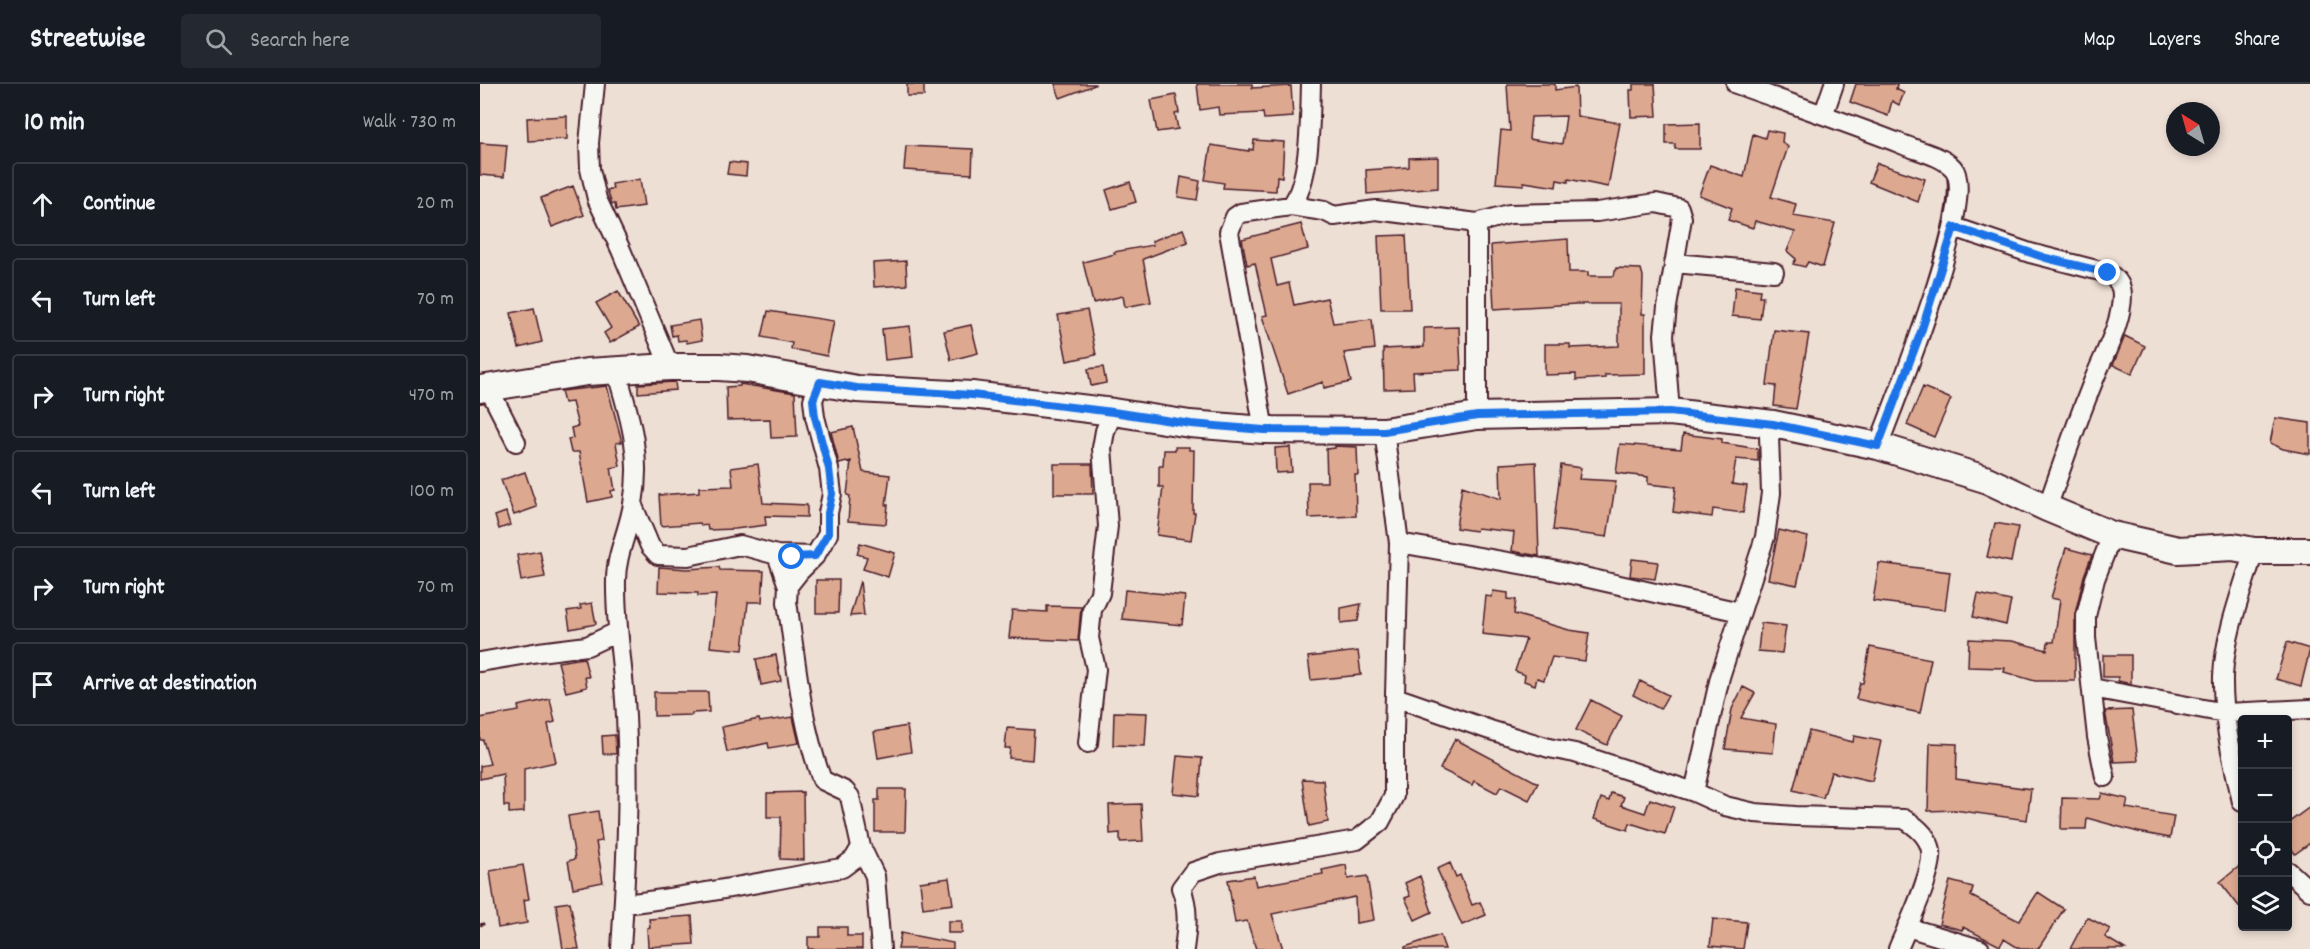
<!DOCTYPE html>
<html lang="en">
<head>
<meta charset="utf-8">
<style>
	body { margin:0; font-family:Dekko,sans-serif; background:#242831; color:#f1f3f6 }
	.controls { position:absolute; right:18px; bottom:18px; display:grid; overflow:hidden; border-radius:6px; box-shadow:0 3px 9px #0003 }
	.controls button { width:54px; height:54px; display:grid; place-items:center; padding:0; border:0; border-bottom:2px solid #363941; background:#171b24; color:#f1f3f6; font:30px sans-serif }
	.compass { position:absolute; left:1686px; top:18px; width:54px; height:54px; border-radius:50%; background:#171b24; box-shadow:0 3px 9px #0003; rotate:323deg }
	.stop { position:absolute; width:18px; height:18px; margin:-14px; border:4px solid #1a73e8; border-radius:50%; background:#fff }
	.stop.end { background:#1a73e8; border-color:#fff; box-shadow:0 2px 6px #0008 }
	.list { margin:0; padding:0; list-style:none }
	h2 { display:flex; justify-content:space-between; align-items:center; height:78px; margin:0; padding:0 24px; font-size:26px }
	h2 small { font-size:20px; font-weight:400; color:#9ea1a6 }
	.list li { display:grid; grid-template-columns:39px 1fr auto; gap:18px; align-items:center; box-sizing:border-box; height:84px; margin:0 12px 12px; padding:0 12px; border:2px solid #363941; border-radius:6px }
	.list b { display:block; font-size:22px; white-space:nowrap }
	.list em { font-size:20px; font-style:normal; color:#9ea1a6 }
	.icon { flex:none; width:33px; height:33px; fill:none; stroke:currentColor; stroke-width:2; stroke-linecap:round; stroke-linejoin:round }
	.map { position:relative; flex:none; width:1830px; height:865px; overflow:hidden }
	header { display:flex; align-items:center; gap:36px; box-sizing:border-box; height:84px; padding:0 30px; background:#171b24; border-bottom:2px solid #363941 }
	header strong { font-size:28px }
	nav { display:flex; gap:33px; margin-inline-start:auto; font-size:21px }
	.search { width:420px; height:54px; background:#242831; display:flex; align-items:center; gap:15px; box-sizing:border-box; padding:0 21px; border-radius:6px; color:#9ea1a6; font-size:22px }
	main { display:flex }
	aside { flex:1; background:#171b24 }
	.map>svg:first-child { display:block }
</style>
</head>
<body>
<header>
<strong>Streetwise</strong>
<div class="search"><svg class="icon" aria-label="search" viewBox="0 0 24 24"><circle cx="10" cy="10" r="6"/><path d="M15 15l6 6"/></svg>Search here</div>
<nav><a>Map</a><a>Layers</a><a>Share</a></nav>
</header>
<main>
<aside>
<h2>10 min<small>Walk · 730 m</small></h2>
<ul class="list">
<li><svg class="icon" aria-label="ahead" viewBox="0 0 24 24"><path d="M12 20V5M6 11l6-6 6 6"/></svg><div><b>Continue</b></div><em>20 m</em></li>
<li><svg class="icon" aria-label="left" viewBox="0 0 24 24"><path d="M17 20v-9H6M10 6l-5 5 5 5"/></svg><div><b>Turn left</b></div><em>70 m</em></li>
<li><svg class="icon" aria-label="right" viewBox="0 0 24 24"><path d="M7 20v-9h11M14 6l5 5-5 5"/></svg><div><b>Turn right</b></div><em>470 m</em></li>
<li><svg class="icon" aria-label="left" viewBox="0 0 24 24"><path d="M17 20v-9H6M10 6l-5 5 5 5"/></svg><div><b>Turn left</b></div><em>100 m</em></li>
<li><svg class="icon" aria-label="right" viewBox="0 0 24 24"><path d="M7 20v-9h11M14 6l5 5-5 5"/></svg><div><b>Turn right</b></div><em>70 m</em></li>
<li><svg class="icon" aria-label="arrive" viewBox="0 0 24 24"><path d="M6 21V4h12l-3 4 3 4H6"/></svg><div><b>Arrive at destination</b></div></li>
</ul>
</aside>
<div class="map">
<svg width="1830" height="865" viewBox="0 0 1830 865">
	<rect width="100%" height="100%" fill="#eedfd5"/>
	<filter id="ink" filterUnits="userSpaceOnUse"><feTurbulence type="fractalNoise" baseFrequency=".0167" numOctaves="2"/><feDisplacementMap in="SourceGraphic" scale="12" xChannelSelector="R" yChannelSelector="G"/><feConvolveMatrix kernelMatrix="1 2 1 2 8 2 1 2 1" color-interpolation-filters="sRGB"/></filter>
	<g filter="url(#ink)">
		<path fill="#dca890" stroke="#4a1f2b" stroke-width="1.5" fill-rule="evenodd" d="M427,0H444V12H427Z
			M575,0H615V1L580,14Z
			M717,0H772V4L811,2L813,33L784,35L783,29L739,31L738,23L720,26Z
			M1027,0H1075V6L1096,3L1097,32L1140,39L1128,103L1088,95V98L1077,96L1076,103L1044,98V101L1016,99L1021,46L1030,47ZM1086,32L1082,60L1049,55L1051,33Z
			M1153,0H1175L1177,32L1151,33L1150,6H1153Z
			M1376,0H1417L1416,5L1424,9L1419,21L1412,17L1408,32L1370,18Z
			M696,11L699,29L695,30L698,45L677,48L671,16Z
			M87,32V55L48,57L47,34Z
			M1220,39V65H1195V60H1186V40Z
			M1287,46L1303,49L1302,58L1308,63L1291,113L1316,120L1313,132L1355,139L1343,183L1328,178L1325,183L1313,180L1316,175L1307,167L1315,148L1275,137L1273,144L1248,136L1252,124L1219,111L1230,81L1264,93L1273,50L1285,54Z
			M774,56L804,58L802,93L797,92L796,107L743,104L744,99L725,96L731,61L769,67V65L773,66Z
			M0,59L27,61L24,93L0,91Z
			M426,62L493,65L492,90L424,86Z
			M958,73V104L887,110L886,86L929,83V74Z
			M249,78L267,80L266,92L247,90Z
			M1397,79L1445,95L1438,118L1389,98Z
			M701,93L720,97L717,116L698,113Z
			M160,95L164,122L136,126L135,120H132L127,106L133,105L132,100Z
			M650,98L656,118L632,125L626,106Z
			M93,102L104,131L72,143L61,114Z
			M821,140L828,165L791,175L797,202L809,199L814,221L847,214L853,239L892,235L895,265L864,269L871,298L844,304L843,298L808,310L782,232L787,231L775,179L767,181L762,155Z
			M703,145L708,158L663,175L671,218L645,223L643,212L613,219L603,178L635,170L634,168L673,161L672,157Z
			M926,151L930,225H901L898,152Z
			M1088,155L1089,188H1108V192H1134L1136,184L1161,185L1163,192L1162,230H1165V290L1125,291V294L1096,296V290L1065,291V260H1090V264L1139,262V220H1096L1014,225L1011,161Z
			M426,177L427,201L394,203L393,179Z
			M1255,203L1280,206L1279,213H1283L1280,235L1252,232Z
			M138,207L159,243L130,259L124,249L131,244L116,219Z
			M54,224L62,258L39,264L31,229Z
			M607,226L616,271L587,277L578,231Z
			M288,227L354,237L347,272L311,265L312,259L282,253Z
			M219,236L222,256L207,259L206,256L198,257L197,251L192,252L190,241Z
			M491,241L498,269L471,276L464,247Z
			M430,242L433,273L405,276L402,245Z
			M979,243L981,286L933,288L934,304L904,305L903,265L944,263V244Z
			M1294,246L1329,250L1316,325L1294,322L1296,302L1287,301Z
			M1645,252L1665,262L1652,290L1633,281Z
			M623,283L626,299L611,302L608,285Z
			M195,298L196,306L158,309V300Z
			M260,300L315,309L317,353L291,354L290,335L247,336L246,303L260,302Z
			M127,302L142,358L136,359L140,382L131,384L135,406L131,407L132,413L108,418L99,368H91L88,355L93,354L91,344L98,342L92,318L84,319L81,307Z
			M1443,303L1471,315L1454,353L1427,341Z
			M1795,334L1830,339V370L1803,365L1790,359Z
			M373,343L383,388L410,391L406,421H408L406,440L368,437L370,412L367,411L371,377L359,380L351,348Z
			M1203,350L1242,355V359L1278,365V377L1256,375L1252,400L1267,402L1263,429L1233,425L1232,433L1193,428L1196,403L1168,400V393L1136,389L1140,360L1201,365Z
			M855,362L877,363L878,391H875L876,432L829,434L828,398H847L846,365L855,364Z
			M695,363H709V366H714L713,429H715L711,456L677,451L683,403H679V382H683L684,366H695Z
			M810,363L812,388L796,389L795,364Z
			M1056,378L1059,472L1032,467L1034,448L997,444L996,447L976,444L982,402L1021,415L1020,380Z
			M278,380L283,419L327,421V433L285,432L286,441L255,445L228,446L227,441L221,442L220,439L181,442L179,411L219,408V403L253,402L251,384Z
			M574,380H612L613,410H574Z
			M1081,381L1101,384L1099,395L1136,397L1127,453L1073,446Z
			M45,388L57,423L34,431L21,396Z
			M26,428L30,441L19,445L15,432Z
			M1515,439L1538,443L1531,478L1507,473Z
			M1299,446L1328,453L1317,501L1288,495Z
			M380,459L415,469L408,493L383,485L387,473L377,470Z
			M1586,464L1612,471L1604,492L1595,530V597H1555L1524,588L1525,584L1488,583L1489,555L1532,557L1567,566L1568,558H1574L1580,516L1571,514Z
			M60,467L65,493L41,497L37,471Z
			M1152,475L1178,478L1175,495L1150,492Z
			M1399,479L1470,488L1465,526L1393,517Z
			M179,483L207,485L239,483L240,486L284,487L282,518H268L263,566L230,563L236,511L218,512V509L178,508Z
			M336,496H359L358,529H336Z
			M380,497L384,531L370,532Z
			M645,506L705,512L702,541L642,535Z
			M1013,507L1028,509V515L1036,516L1034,530L1089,546L1109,549L1105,577L1072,573L1064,596L1057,594L1055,601L1044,597L1045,591L1035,587L1046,555L1002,550L1006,512L1012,513Z
			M1498,510L1531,517L1526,541L1493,533Z
			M112,519L116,540L90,545L87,527L101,525L100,521Z
			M881,520L878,537L861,539V524Z
			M567,522L601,523L598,557L529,554L532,526L567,528Z
			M1281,539L1306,542L1302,569L1278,567Z
			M1807,558L1830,565L1821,602L1796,595Z
			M1390,563L1451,575L1440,629L1376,615L1380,599H1383Z
			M878,567L881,591L831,596L828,573Z
			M296,571L301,597L281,601L276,575Z
			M1623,571H1651V600L1638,597V593H1623Z
			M104,574L109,593H105L107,603L86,608L78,578Z
			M1160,597L1188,611L1180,625L1153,611Z
			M1263,603L1275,609L1261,634L1296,640L1293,669L1245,665L1252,625Z
			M174,608H228L229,628L212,629V631L174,632Z
			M70,615L75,638L68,640L76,678L44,685V728L29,729V722H24L23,690L0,695V682L10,680L3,656H0V634L39,627L38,622Z
			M1111,616L1142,632L1127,661L1096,646Z
			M1652,626L1658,677L1634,678L1625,627Z
			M634,628L667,629L665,662L633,661Z
			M313,633L319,659L289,664L288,659L247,668L242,643L279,635L280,638Z
			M427,642L431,668L398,674L394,648Z
			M527,644L554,646L552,676L529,674L530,664H525Z
			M1329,647L1373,658L1374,652L1401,657L1392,697L1351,688L1343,714L1313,706Z
			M135,651L136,670H123L122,652Z
			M975,655L1058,699L1049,716L1021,702L1017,709L994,697L992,701L960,685Z
			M1450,659L1477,660L1476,695L1551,705L1547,736L1474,726L1448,727Z
			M697,672L722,674L719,712L693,709Z
			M822,695L843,696L848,738L829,742Z
			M399,705H426L425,748H395V716H399Z
			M323,708L324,776L300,775L301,733H287V709Z
			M1131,709L1144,713L1141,721L1165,729L1170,715L1194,723L1185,750L1150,739L1148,746L1114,735L1121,714L1129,717Z
			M1622,709L1648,715L1646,724L1694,732L1690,754L1658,748L1607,734L1606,745H1581L1582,714L1620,715Z
			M661,720L663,757L640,758V749L630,750L629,721Z
			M1830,723V759L1815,770L1808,759V739Z
			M118,727L122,757L116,758L123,798L93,804L88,777L95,775L88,732Z
			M970,779L976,793L980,791L992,821L1000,818L1006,831L982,841L957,785Z
			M1762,780V826L1740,798Z
			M43,781L49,815L44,816L47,839L18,844L10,787Z
			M866,781L868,795L887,792L894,836L876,839L875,813L792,830L803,865H776L767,837L755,839L748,796L774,792L776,802L843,790L842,786Z
			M940,792L952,828L935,836L925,814L930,812L925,799Z
			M469,794L473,820L443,824L440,798Z
			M1470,797L1493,803L1491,812L1539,837L1558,808L1584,825L1558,865H1540L1524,855L1520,862L1483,843L1482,846L1459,840Z
			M90,818L99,865H83L76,820Z
			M212,832L214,860L168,863L167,844L170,843L169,835Z
			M1607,833L1630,845L1625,853L1645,865H1590Z
			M1233,835L1267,838L1263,865L1230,862Z
			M468,837H482V849H468Z
			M340,843H367V852H382V865H328V853H340Z
			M421,849L473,859V865H418Z
			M960,851L965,865H925V863Z"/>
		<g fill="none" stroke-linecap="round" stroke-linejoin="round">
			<g stroke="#4a1f2b" stroke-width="22">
				<path id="street" d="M115,0L109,59L110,85L117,115L141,166L190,283
					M1256,0C1312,20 1368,39 1424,61C1439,67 1462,72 1473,84C1499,112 1413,322 1398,362
					M1344,29L1354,0
					M811,122L844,127L854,132L896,126L997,139L1029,130L1117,128L1176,119L1199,124L1202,134L1187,223L1184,251L1190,328
					M997,139V332
					M1474,143L1550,169L1628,189C1636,194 1642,200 1642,211C1642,240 1623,272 1613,298C1596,340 1582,382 1567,424
					M1194,179L1294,188
					M136,286C150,333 162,370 153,420C149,446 136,470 136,496C135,542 144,586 146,632C150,710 146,787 141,865
					M8,303L36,358
					M784,346L749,148L755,133L761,129L811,122C831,97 830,32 831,0
					M153,422L170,462L178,471L208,472L260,461L297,471L335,472
					M919,459L1068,485L1260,528
					M297,471L308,502L307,518C316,576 321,640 342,696L365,707L370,713L381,763L395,792L401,865
					M308,502L319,488L335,472L348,450V429L352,410L349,385L335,333L333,316L340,298
					M0,578L59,568L107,562L137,548
					M1612,604L1745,629L1830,625
					M915,613L1010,646L1069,664L1095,669L1214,708L1245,722L1275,729L1315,732L1424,735C1436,742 1449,753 1451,767C1454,788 1427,843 1418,865
					M608,659L616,585L609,554L612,526L620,509L628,442L622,364L625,347L633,328
					M1625,693L1617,653L1606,554V532L1615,495L1632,451
					M1214,708L1240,593L1285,453L1291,409L1289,352L1293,340
					M1762,718C1753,677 1742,634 1743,592C1745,550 1762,507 1774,467
					M1808,787L1830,807
					M144,820C217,812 289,796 362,784L374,775L381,763
					M1427,843L1500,865
					M704,865C707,844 709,824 701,804L713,788L740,779L877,756L900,738L914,712V648L919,459L904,347"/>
			</g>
			<g stroke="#4a1f2b" stroke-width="30">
				<path id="secondary" d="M0,305L107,288L190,283H239L267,285L377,305L492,311L633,328L710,340L784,346L904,347L997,332L1190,328L1293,340L1398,362L1505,395L1567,424L1632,451L1698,466L1753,463L1774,467H1830"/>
			</g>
			<path stroke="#4a1f2b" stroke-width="3" stroke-dasharray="4.5 4.5" stroke-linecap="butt" d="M0,841L6,839"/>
			<use href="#street" stroke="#f6f6f2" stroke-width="18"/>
			<use href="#secondary" stroke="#f6f6f2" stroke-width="26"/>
		</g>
	</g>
	<g fill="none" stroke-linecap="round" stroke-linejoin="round" filter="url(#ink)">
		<path stroke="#1a73e8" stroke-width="8" d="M312,473L335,472L348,450V429L352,410L349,385L335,333L333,316L340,298L377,304L492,311L633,328L711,340L784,346L904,347L997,332L1190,328L1293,340L1398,362L1442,245L1474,143L1566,174L1628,189"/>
	</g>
</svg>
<div class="controls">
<button>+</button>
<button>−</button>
<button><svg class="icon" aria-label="locate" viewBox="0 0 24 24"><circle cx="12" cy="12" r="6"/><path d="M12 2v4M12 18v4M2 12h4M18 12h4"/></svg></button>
<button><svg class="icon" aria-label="layers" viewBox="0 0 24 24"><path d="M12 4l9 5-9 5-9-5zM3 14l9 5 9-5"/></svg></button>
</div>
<svg class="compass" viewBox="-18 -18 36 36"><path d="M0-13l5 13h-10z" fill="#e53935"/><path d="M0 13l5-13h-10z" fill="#9ea1a6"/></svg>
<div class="stop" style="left:312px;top:473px"></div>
<div class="stop end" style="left:1628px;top:189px"></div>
</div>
</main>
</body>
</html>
